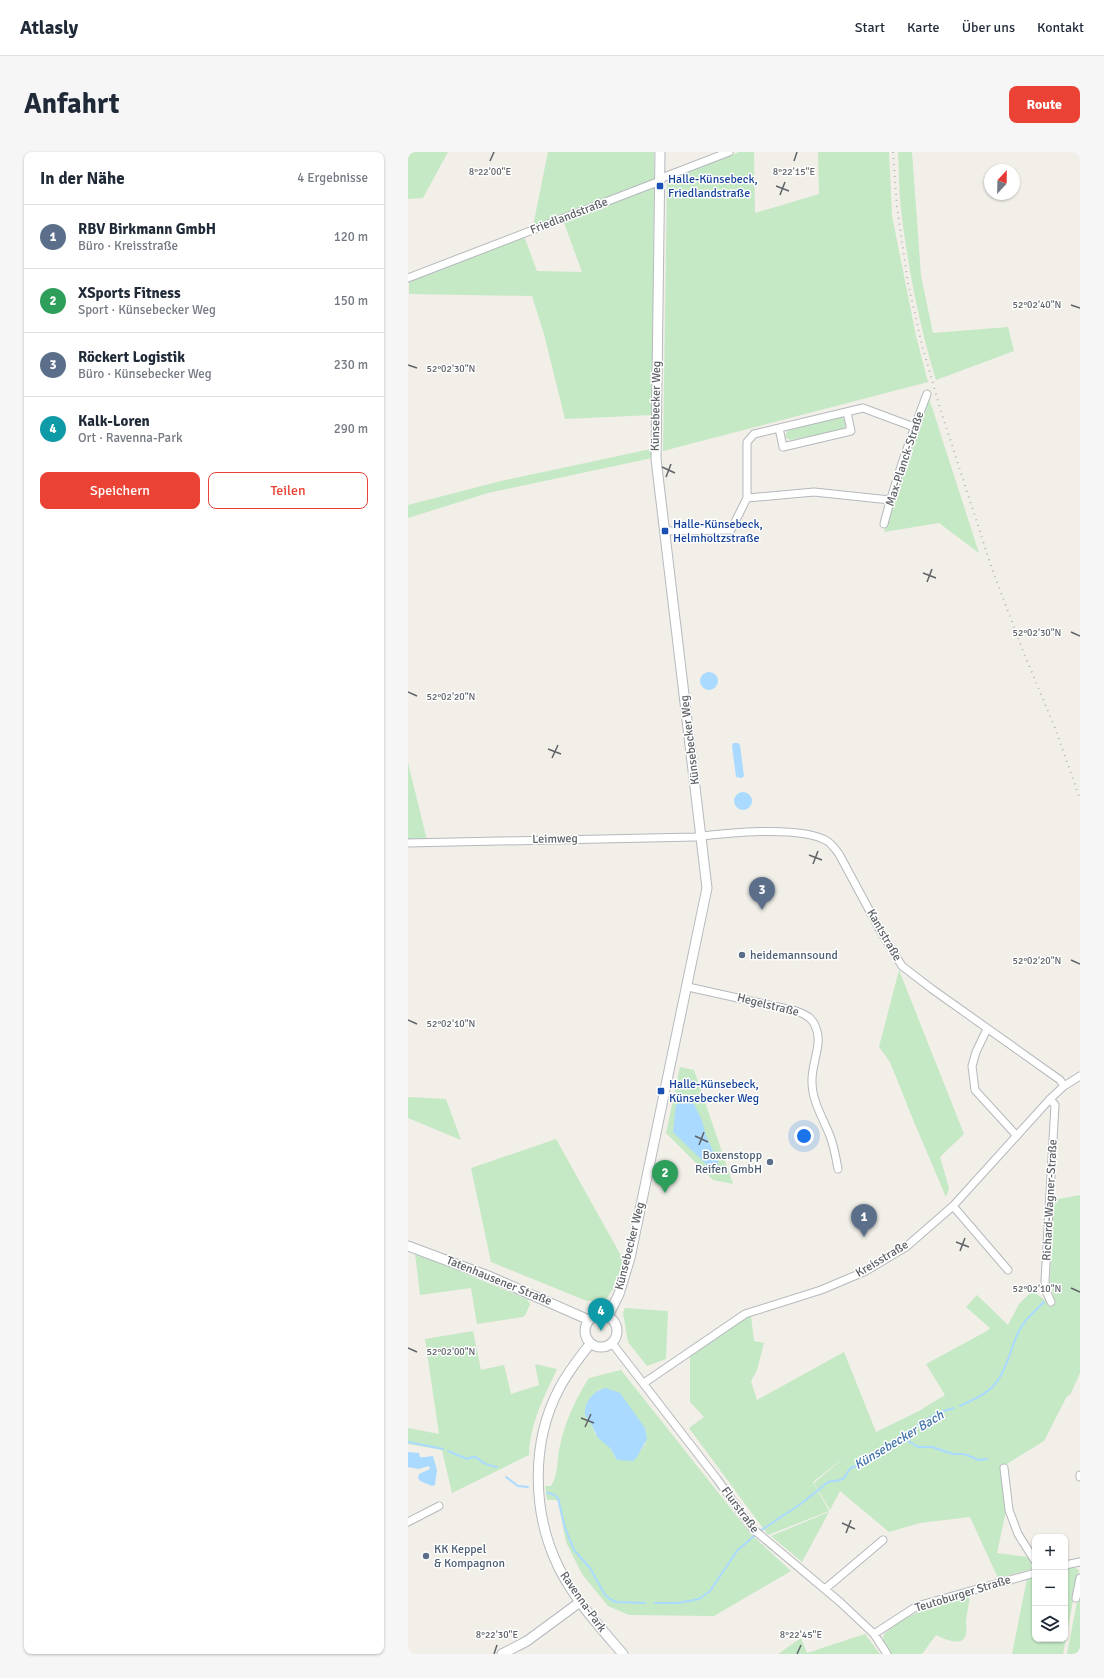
<!DOCTYPE html>
<html lang="de">
<head>
<meta charset="utf-8">
<style>
	body { margin:0; font-family:Signika,sans-serif; background:#f6f6f7; color:#1f2937 }
	.controls { position:absolute; right:12px; bottom:12px; display:grid; overflow:hidden; border-radius:8px; box-shadow:0 1px 3px #0004 }
	.controls button { width:36px; height:36px; display:grid; place-items:center; padding:0; border:0; border-bottom:1px solid #e0e1e3; background:#fff; color:#1f2937; font:20px sans-serif }
	.compass { position:absolute; left:576px; top:12px; width:36px; height:36px; border-radius:50%; background:#fff; box-shadow:0 1px 3px #0004; rotate:22deg }
	.you { position:absolute; left:396px; top:984px; width:14px; height:14px; margin:-10px; border:3px solid #fff; border-radius:50%; background:#1a73e8; box-shadow:0 0 0 6px #1a73e833 }
	.badge { display:grid; place-items:center; width:26px; height:26px; border-radius:50%; background:#ea4335; color:#fff; font-size:13px; font-weight:700 }
	.pin { position:absolute; translate:-50% -33px; filter:drop-shadow(0 1px 2px #0008) }
	.pin::after { content:''; position:absolute; top:21px; width:14px; height:12px; background:inherit; clip-path:polygon(0 0,100% 0,50% 100%) }
	.list { margin:0; padding:0; list-style:none }
	h2 { display:flex; justify-content:space-between; align-items:center; height:52px; margin:0; padding:0 16px; font-size:17px }
	h2 small { font-size:13px; font-weight:400; color:#747a83 }
	.list li { display:grid; grid-template-columns:26px 1fr auto; gap:12px; align-items:center; box-sizing:border-box; height:64px; padding:0 16px; border-top:1px solid #e0e1e3 }
	.list b { display:block; font-size:15px; white-space:nowrap }
	.list p { margin:0; font-size:13px; white-space:nowrap; color:#747a83 }
	.list em { font-size:13px; font-style:normal; color:#747a83 }
	.actions { display:flex; gap:8px; padding:12px 16px }
	.actions a { flex:1; padding:9px 0; border:1px solid #ea4335; border-radius:8px; text-align:center; font-size:14px; color:#ea4335 }
	.actions .main { background:#ea4335; color:#fff }
	.icon { flex:none; width:22px; height:22px; fill:none; stroke:currentColor; stroke-width:2; stroke-linecap:round; stroke-linejoin:round }
	.map { position:relative; flex:none; width:672px; height:1502px; overflow:hidden; border-radius:8px }
	header { display:flex; align-items:center; gap:24px; box-sizing:border-box; height:56px; padding:0 20px; background:#fff; border-bottom:1px solid #e0e1e3 }
	header strong { font-size:19px }
	nav { display:flex; gap:22px; margin-inline-start:auto; font-size:14px }
	.intro { display:flex; align-items:center; justify-content:space-between; box-sizing:border-box; height:96px; padding:0 24px }
	h1 { margin:0; font-size:28px }
	.button { padding:10px 18px; border-radius:8px; background:#ea4335; color:#fff; font-size:14px; font-weight:700 }
	main { display:flex; gap:24px; padding:0 24px }
	aside { flex:1; background:#fff; border-radius:8px; box-shadow:0 1px 3px #0004 }
	.map>svg:first-child { display:block }
</style>
</head>
<body>
<header>
<strong>Atlasly</strong>
<nav><a>Start</a><a>Karte</a><a>Über uns</a><a>Kontakt</a></nav>
</header>
<div class="intro"><h1>Anfahrt</h1><a class="button">Route</a></div>
<main>
<aside>
<h2>In der Nähe<small>4 Ergebnisse</small></h2>
<ul class="list">
<li><span class="badge" style="background:#5c6f8a">1</span><div><b>RBV Birkmann GmbH</b><p>Büro · Kreisstraße</p></div><em>120 m</em></li>
<li><span class="badge" style="background:#2e9e5b">2</span><div><b>XSports Fitness</b><p>Sport · Künsebecker Weg</p></div><em>150 m</em></li>
<li><span class="badge" style="background:#5c6f8a">3</span><div><b>Röckert Logistik</b><p>Büro · Künsebecker Weg</p></div><em>230 m</em></li>
<li><span class="badge" style="background:#0f9aa8">4</span><div><b>Kalk-Loren</b><p>Ort · Ravenna-Park</p></div><em>290 m</em></li>
</ul>
<div class="actions"><a class="main">Speichern</a><a>Teilen</a></div>
</aside>
<div class="map">
<svg width="672" height="1502" viewBox="0 0 672 1502">
	<rect width="100%" height="100%" fill="#f1efe8"/>
	<path fill="#c5e8c5" fill-rule="evenodd" d="M3,0H40L15,46L0,47V3Z
		M140,0H246V28L125,74Z
		M331,0H346L347,61L411,42L410,0H481L484,64L508,184L520,230L255,299L259,29Z
		M490,0H504L513,124L525,181L600,175L606,199L528,228C511,172 500,116 493,58C491,39 491,19 490,0Z
		M246,34L244,263L157,267L136,182L124,144L1,142V130L26,117L116,84L129,119L174,120L155,68Z
		M521,246L571,401L531,371L476,380Z
		M432,264L438,269L437,275L435,278L382,288L377,285L380,277Z
		M243,297L244,306L80,341L0,366V353L93,329Z
		M0,611L19,688H0Z
		M491,818L556,982L532,1005L541,1036L538,1045L506,970L482,910L471,895Z
		M272,915L286,918L325,1032L305,1028L258,981Z
		M0,945L38,947L53,988L0,966Z
		M148,987L216,1109L207,1134L199,1146L179,1149L83,1110L63,1016Z
		M672,1043V1221L662,1243L659,1244L636,1289L594,1315L598,1359L589,1401L621,1405L624,1417L590,1426L562,1365L512,1371L481,1380L432,1339L422,1358L406,1331L440,1302L405,1330L421,1359L360,1383L281,1276L296,1265L282,1250V1204L336,1167L343,1164L346,1189L356,1191L349,1218L343,1229L349,1248L436,1200L468,1280L511,1259L537,1243L518,1212L579,1179L582,1176L558,1155L569,1143L600,1173L611,1152L624,1139L637,1148L645,1143L642,1129L645,1048Z
		M7,1101L119,1147L122,1152L118,1162L115,1165L69,1172L63,1136L12,1143Z
		M217,1156L260,1159L258,1207L239,1214L220,1190L215,1161Z
		M65,1179L73,1218L96,1213L103,1242L131,1233L127,1212L149,1217C136,1245 122,1271 121,1303L44,1341L34,1298L0,1292V1276L31,1282L17,1187Z
		M213,1218L343,1382L383,1419L306,1464L221,1463L200,1454L174,1422L158,1390L150,1349L147,1348H139L137,1334H143C150,1323 149,1310 151,1298C156,1272 167,1248 181,1226ZM192,1237L238,1291C226,1307 231,1308 209,1308L203,1297L187,1282L185,1275L183,1245Z
		M421,1360L394,1410L363,1384Z
		M665,1415L671,1418L655,1502H604L619,1427L627,1425V1487H657V1417Z
		M562,1443C561,1452 559,1460 558,1469C558,1473 559,1478 558,1482C555,1496 536,1487 528,1483L514,1502H482L474,1491L476,1482L491,1470L519,1455Z
		M672,1448V1502H659L669,1450Z
		M457,1482L472,1502H370L393,1486L399,1501Z"/>
	<path fill="#aadaff" d="M292 529a9 9 0 1 1 18 0a9 9 0 1 1-18 0Z
		M325,591H330L332,593L336,624L334,626L328,625L324,594Z
		M326 649a9 9 0 1 1 18 0a9 9 0 1 1-18 0Z
		M278,949L286,952L294,969L298,984L310,1009V1014L306,1017L300,1014L265,980L268,953L272,950Z
		M198,1236L212,1241L237,1276L239,1287L229,1305L225,1309L209,1308L203,1297L189,1285L185,1275L177,1263C176,1250 186,1238 198,1236Z
		M0,1300L11,1301L12,1305C16,1306 20,1304 25,1304L29,1318L27,1333L24,1334L12,1329L10,1326L11,1322L22,1317L21,1314L10,1317L0,1315Z"/>
	<g fill="none" stroke-linecap="round" stroke-linejoin="round">
		<path stroke="#aadaff" stroke-width="2" d="M552,1254C565,1248 579,1242 588,1231C599,1217 602,1199 609,1183C615,1169 626,1160 636,1150
			M497,1287L510,1295H524L545,1302H556L571,1308L579,1307
			M0,1290L35,1297
			M40,1299L59,1307C69,1302 68,1307 76,1311C79,1313 85,1314 89,1315
			M98,1325L110,1334L120,1335
			M139,1341L145,1342L150,1346L157,1376L166,1398L182,1416L197,1443L202,1447L208,1450L237,1451
			M352,1379L394,1351L420,1330L432,1328L436,1326L441,1318L444,1315L451,1314L459,1307L473,1299L481,1297L484,1292C490,1290 496,1289 501,1284C504,1281 506,1277 509,1274C520,1265 533,1259 546,1256
			M247,1451H270L291,1447L302,1439L329,1399L348,1382"/>
		<g stroke="#b5b8bc" stroke-width="9">
			<path id="street" d="M0,126L252,29L256,25L321,0
				M371,276L375,295L443,279L439,260
				M339,346V290L346,282L455,256L506,275
				M476,372C487,328 503,284 519,242
				M257,379L323,378L339,346L406,340L482,348
				M0,691L287,685C317,681 393,673 419,689C424,692 427,697 431,702L473,780L494,814L524,837L652,928L656,934
				M280,835L388,859C397,862 405,866 408,876C415,892 403,912 404,930C404,949 415,966 422,984C426,994 428,1006 430,1017
				M579,877L568,900L564,914L567,938L609,984
				M642,947L647,953L637,1129L638,1139L643,1150
				M545,1054L600,1118
				M204,1191L309,1327L345,1377L432,1450L466,1482L479,1502
				M236,1231L337,1162L413,1138L458,1119L498,1095L545,1054L642,947L656,934L672,924
				M596,1316L601,1358L610,1382L627,1409
				M672,1323V1325
				M0,1370L31,1354
				M657,1413L672,1410
				M417,1437L475,1388
				M668,1446L672,1426
				M466,1482L509,1454L627,1421"/>
		</g>
		<g stroke="#b6babf" stroke-width="11">
			<path id="secondary" d="M0,1094L83,1125L181,1168
				M177 1179a16 16 0 1 1 32 0a16 16 0 1 1-32 0Z
				M200,1164L211,1142L222,1106L299,736L248,307L252,0
				M182,1192C171,1206 159,1221 151,1237C123,1290 124,1360 150,1414C166,1447 191,1474 215,1502
				M94,1502L119,1489L172,1450"/>
		</g>
		<use href="#street" stroke="#fff" stroke-width="7"/>
		<use href="#secondary" stroke="#fff" stroke-width="9"/>
		<path stroke="#b6b7b8" stroke-width="2" stroke-dasharray="1 5" stroke-linecap="butt" d="M485,0L489,55L500,131L514,193L532,256L584,417L615,499L647,576L672,647"/>
	</g>
	<path fill="none" stroke="#5f6368" stroke-width="1.5" d="M82,9L86,0M386,9L389,0M368,34L381,39M372,43L377,30M663,153L672,156M0,213L9,216M254,315L267,321M258,325L263,312M515,421L528,426M519,430L524,417M663,480L672,484M0,540L9,544M140,597L153,602M144,606L150,593M401,703L414,708M405,712L410,699M663,808L672,812M0,868L9,872M287,984L300,990M291,993L296,980M548,1090L561,1095M552,1099L557,1086M663,1136L672,1140M0,1196L9,1200M173,1266L186,1271M177,1275L183,1262M434,1371L447,1377M438,1381L443,1368M86,1502L89,1493M389,1502L393,1493"/>
	<g fill="#1a4fb4" stroke="#fff" stroke-width="1.5">
		<rect x="248" y="30" width="8" height="8" rx="2"/>
		<rect x="253" y="375" width="8" height="8" rx="2"/>
		<rect x="249" y="935" width="8" height="8" rx="2"/>
	</g>
	<g fill="#5c6f8a" stroke="#fff" stroke-width="1.5">
		<circle cx="334" cy="803" r="4"/>
		<circle cx="362" cy="1010" r="4"/>
		<circle cx="18" cy="1404" r="4"/>
	</g>
	<g text-anchor="middle" dominant-baseline="central" stroke-width="3" stroke-linejoin="round" paint-order="stroke">
		<g font-size="12" fill="#164399" stroke="#fff" text-anchor="start">
			<text x="260" y="27">Halle-Künsebeck,<tspan x="260" dy="14">Friedlandstraße</tspan></text>
			<text x="265" y="372">Halle-Künsebeck,<tspan x="265" dy="14">Helmholtzstraße</tspan></text>
			<text x="261" y="932">Halle-Künsebeck,<tspan x="261" dy="14">Künsebecker Weg</tspan></text>
		</g>
		<g font-size="12" fill="#5f6368" stroke="#fff">
			<text transform="translate(161 64) rotate(-21)">Friedlandstraße</text>
			<text transform="translate(248 254) rotate(-89)">Künsebecker Weg</text>
			<text transform="translate(497 307) rotate(-72)">Max-Planck-Straße</text>
			<text transform="translate(282 588) rotate(-97)">Künsebecker Weg</text>
			<text transform="translate(147 687) rotate(-1)">Leimweg</text>
			<text transform="translate(476 783) rotate(60)">Kantstraße</text>
			<text transform="translate(360 853) rotate(14)">Hegelstraße</text>
			<text transform="translate(642 1048) rotate(-87)">Richard-Wagner-Straße</text>
			<text transform="translate(222 1094) rotate(-76)">Künsebecker Weg</text>
			<text transform="translate(474 1107) rotate(-31)">Kreisstraße</text>
			<text transform="translate(91 1129) rotate(22)">Tatenhausener Straße</text>
			<text transform="translate(332 1358) rotate(53)">Flurstraße</text>
			<text transform="translate(555 1442) rotate(-17)">Teutoburger Straße</text>
			<text transform="translate(175 1450) rotate(55)">Ravenna-Park</text>
		</g>
		<g font-size="12" fill="#4e5e75" stroke="#fff" text-anchor="start">
			<text x="342" y="803">heidemannsound</text>
			<text x="354" y="1003" text-anchor="end">Boxenstopp<tspan x="354" dy="14">Reifen GmbH</tspan></text>
			<text x="26" y="1397">KK Keppel<tspan x="26" dy="14">&amp; Kompagnon</tspan></text>
		</g>
		<g font-size="13" font-style="italic" fill="#4174aa" stroke="#fff">
			<text transform="translate(491 1288) rotate(-31)">Künsebecker Bach</text>
		</g>
	</g>
	<g font-size="10" text-anchor="middle" fill="#5f6368" stroke="#fff" stroke-width="3" stroke-linejoin="round" paint-order="stroke">
		<text x="82" y="23">8°22'00"E</text>
		<text x="386" y="23">8°22'15"E</text>
		<text x="629" y="156">52°02'40"N</text>
		<text x="43" y="220">52°02'30"N</text>
		<text x="629" y="484">52°02'30"N</text>
		<text x="43" y="548">52°02'20"N</text>
		<text x="629" y="812">52°02'20"N</text>
		<text x="43" y="875">52°02'10"N</text>
		<text x="629" y="1140">52°02'10"N</text>
		<text x="43" y="1203">52°02'00"N</text>
		<text x="89" y="1486">8°22'30"E</text>
		<text x="393" y="1486">8°22'45"E</text>
	</g>
</svg>
<div class="controls">
<button>+</button>
<button>−</button>
<button><svg class="icon" aria-label="layers" viewBox="0 0 24 24"><path d="M12 4l9 5-9 5-9-5zM3 14l9 5 9-5"/></svg></button>
</div>
<svg class="compass" viewBox="-18 -18 36 36"><path d="M0-13l5 13h-10z" fill="#e53935"/><path d="M0 13l5-13h-10z" fill="#747a83"/></svg>
<div class="you"></div>
<div class="pin badge" style="left:456px;top:1085px;background:#5c6f8a">1</div>
<div class="pin badge" style="left:257px;top:1041px;background:#2e9e5b">2</div>
<div class="pin badge" style="left:354px;top:758px;background:#5c6f8a">3</div>
<div class="pin badge" style="left:193px;top:1179px;background:#0f9aa8">4</div>
</div>
</main>
</body>
</html>
